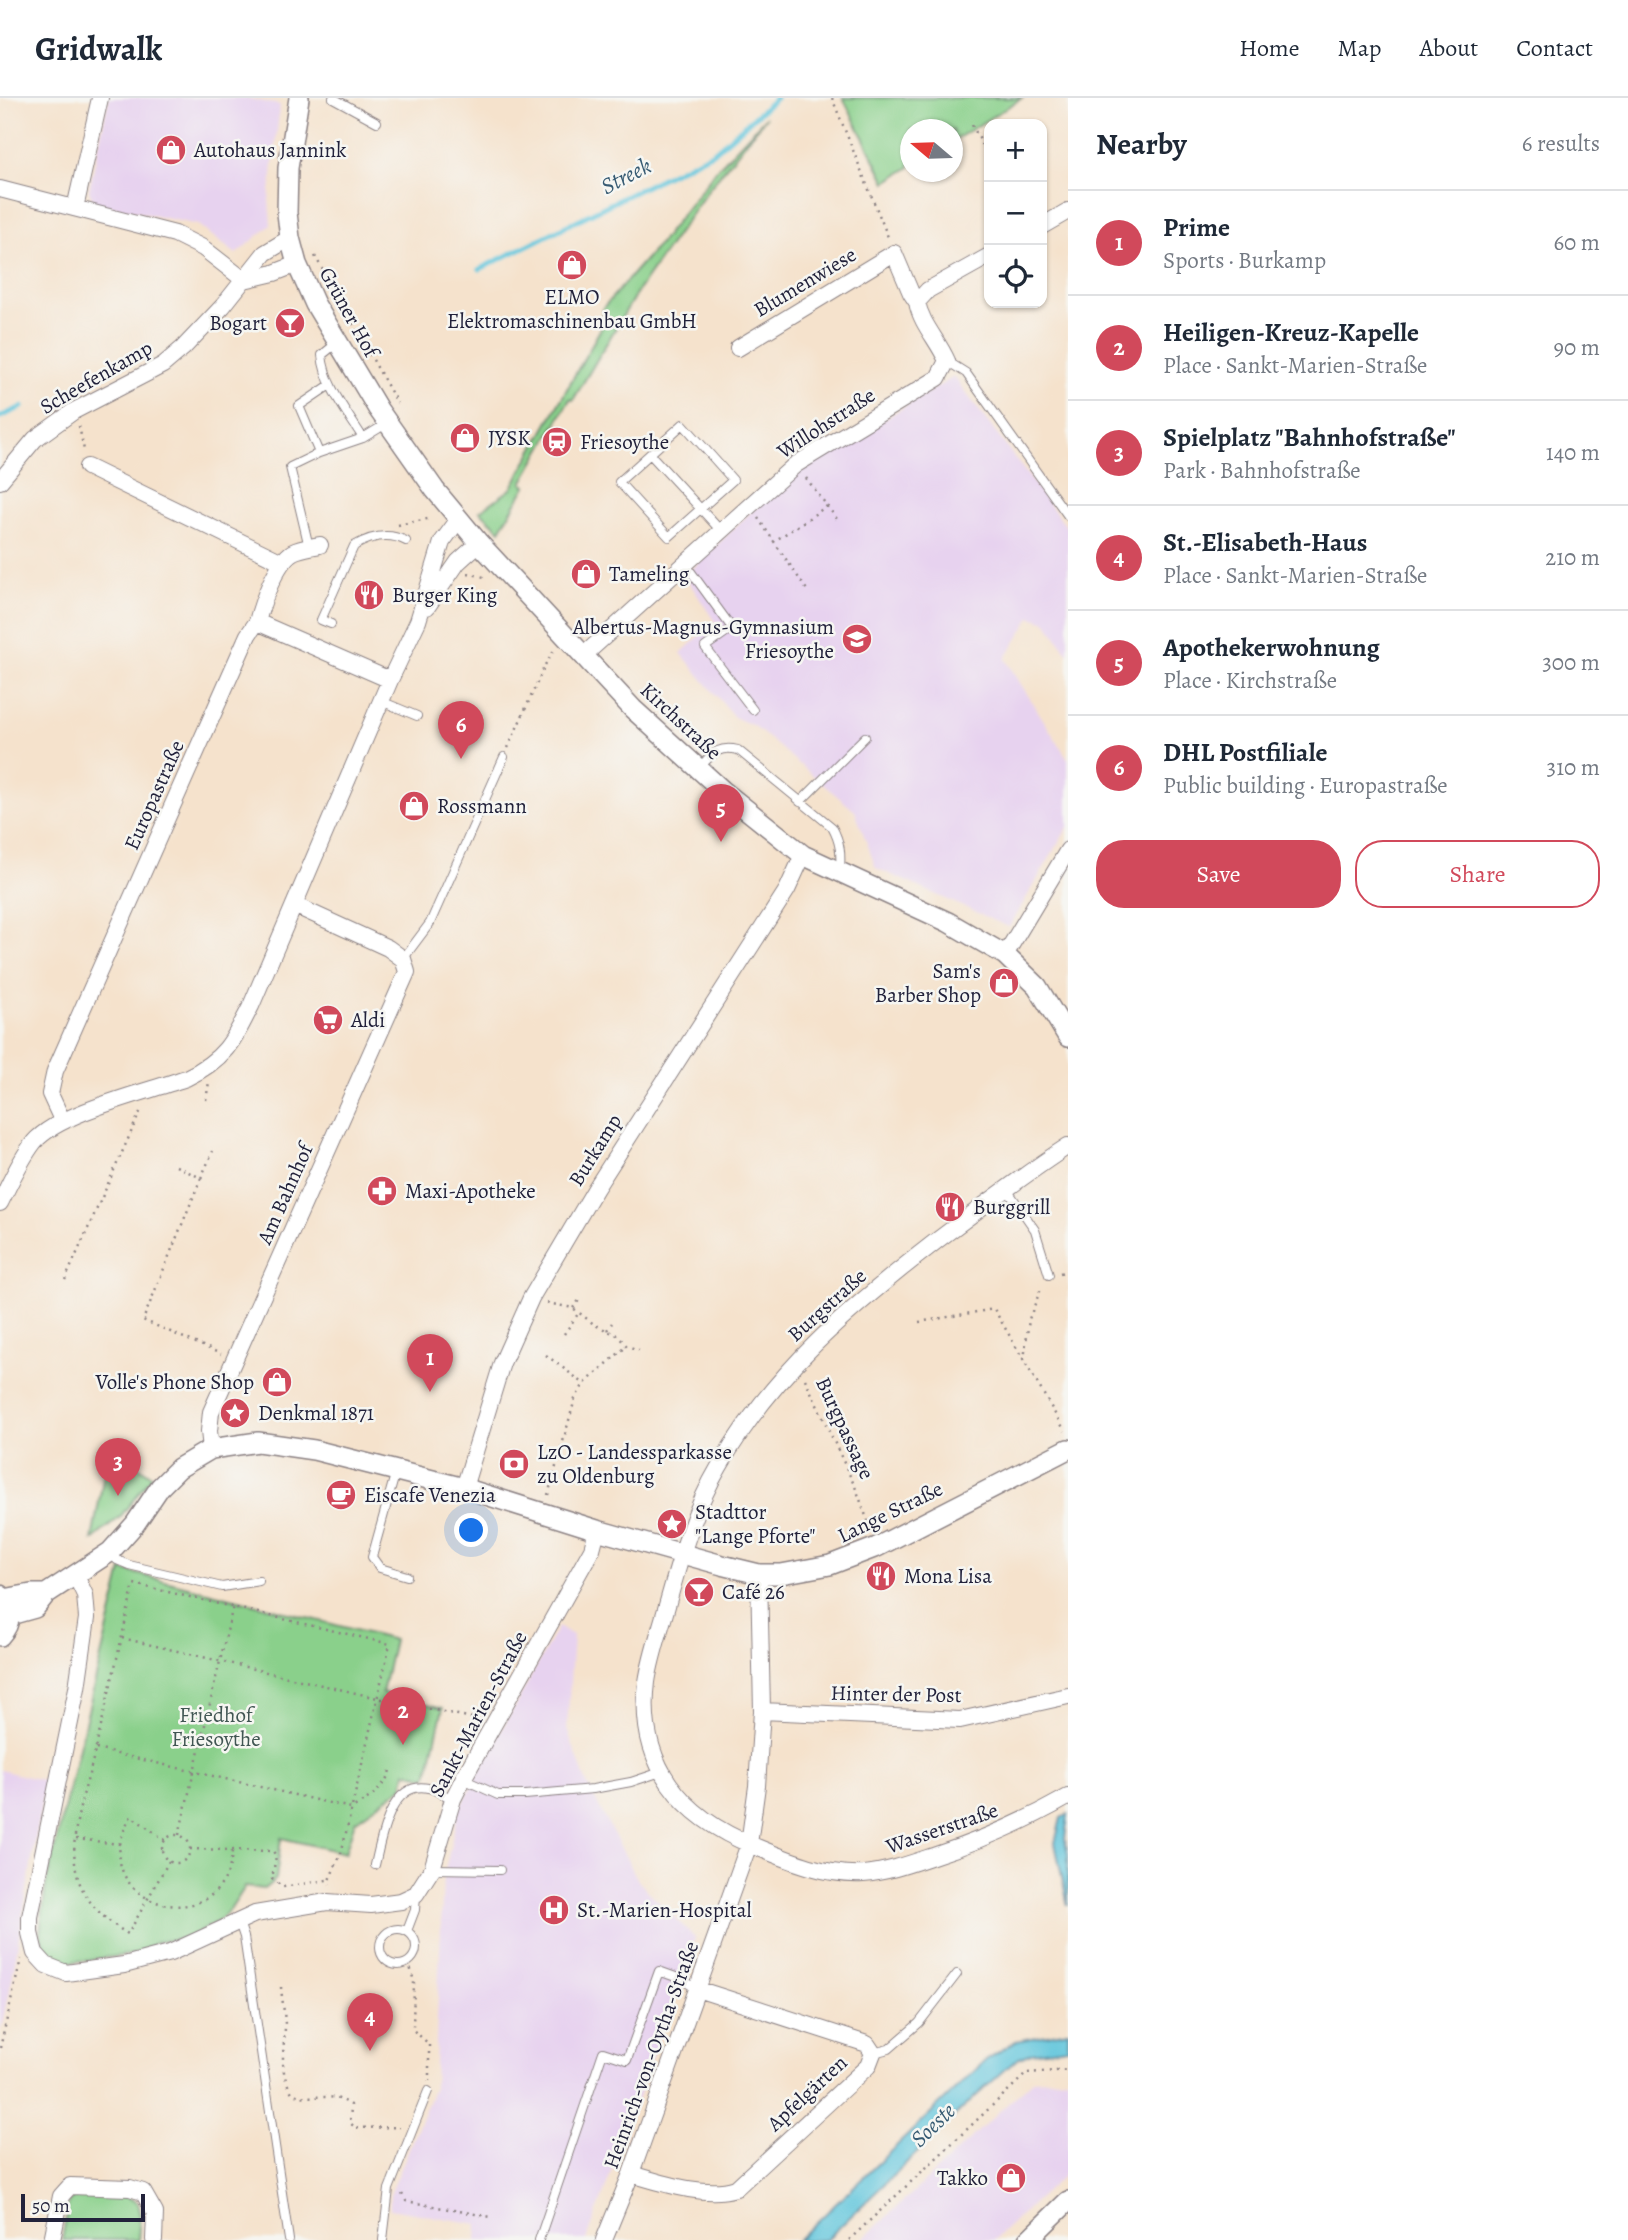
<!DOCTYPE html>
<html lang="en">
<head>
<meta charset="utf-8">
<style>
	body { margin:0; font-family:Alegreya,serif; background:#f6f6f7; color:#1f2937 }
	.controls { position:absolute; right:21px; top:21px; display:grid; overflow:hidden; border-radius:14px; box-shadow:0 2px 5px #0004 }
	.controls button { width:63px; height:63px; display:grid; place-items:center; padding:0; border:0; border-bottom:2px solid #e0e1e3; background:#fff; color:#1f2937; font:35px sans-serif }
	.compass { position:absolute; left:900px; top:21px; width:63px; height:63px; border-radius:50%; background:#fff; box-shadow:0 2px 5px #0004; rotate:289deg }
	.scale { position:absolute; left:21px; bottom:18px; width:124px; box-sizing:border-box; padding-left:7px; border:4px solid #22223b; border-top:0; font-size:19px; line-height:24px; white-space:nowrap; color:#22223b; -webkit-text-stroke:5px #f6f6f2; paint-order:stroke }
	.you { position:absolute; left:472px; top:1433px; width:24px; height:24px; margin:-18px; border:5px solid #fff; border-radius:50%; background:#1a73e8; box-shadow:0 0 0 10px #1a73e833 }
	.badge { display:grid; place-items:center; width:46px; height:46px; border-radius:50%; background:#d1495b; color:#fff; font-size:23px; font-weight:700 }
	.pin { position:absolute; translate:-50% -58px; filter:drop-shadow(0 2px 4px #0008) }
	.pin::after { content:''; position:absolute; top:37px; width:24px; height:21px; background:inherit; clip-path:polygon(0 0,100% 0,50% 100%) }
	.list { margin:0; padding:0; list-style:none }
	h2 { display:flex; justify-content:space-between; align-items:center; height:91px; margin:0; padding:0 28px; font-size:30px }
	h2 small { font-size:23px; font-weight:400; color:#747a83 }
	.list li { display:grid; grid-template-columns:46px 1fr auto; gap:21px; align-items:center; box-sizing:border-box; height:105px; padding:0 28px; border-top:2px solid #e0e1e3 }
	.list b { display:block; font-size:26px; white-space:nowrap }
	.list p { margin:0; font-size:23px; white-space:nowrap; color:#747a83 }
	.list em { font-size:23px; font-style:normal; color:#747a83 }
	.actions { display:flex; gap:14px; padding:21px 28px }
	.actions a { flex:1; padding:16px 0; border:2px solid #d1495b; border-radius:28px; text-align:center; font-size:24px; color:#d1495b }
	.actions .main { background:#d1495b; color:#fff }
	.icon { flex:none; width:38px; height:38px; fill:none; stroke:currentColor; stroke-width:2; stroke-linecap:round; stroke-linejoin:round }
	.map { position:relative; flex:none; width:1068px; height:2142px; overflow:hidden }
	header { display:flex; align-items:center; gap:42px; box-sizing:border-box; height:98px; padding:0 35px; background:#fff; border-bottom:2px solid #e0e1e3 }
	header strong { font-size:33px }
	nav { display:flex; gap:38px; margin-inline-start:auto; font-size:24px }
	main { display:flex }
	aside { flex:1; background:#fff }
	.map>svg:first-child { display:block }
</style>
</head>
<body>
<header>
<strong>Gridwalk</strong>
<nav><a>Home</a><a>Map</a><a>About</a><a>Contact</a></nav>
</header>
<main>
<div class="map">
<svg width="1068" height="2142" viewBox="0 0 1068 2142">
	<rect width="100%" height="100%" fill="#f6f6f2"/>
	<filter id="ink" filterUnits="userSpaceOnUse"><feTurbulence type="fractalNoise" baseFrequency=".0143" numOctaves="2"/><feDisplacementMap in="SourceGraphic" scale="14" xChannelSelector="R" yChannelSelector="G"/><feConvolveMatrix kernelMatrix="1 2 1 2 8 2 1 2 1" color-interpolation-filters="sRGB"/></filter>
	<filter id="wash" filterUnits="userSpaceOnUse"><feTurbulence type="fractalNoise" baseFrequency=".00686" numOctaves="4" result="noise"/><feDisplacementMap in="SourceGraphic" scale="28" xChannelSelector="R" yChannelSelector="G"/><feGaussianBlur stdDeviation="1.57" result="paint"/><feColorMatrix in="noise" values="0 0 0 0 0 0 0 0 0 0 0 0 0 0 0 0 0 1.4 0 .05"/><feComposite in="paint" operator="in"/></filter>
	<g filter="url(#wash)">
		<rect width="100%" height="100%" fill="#f5e2cc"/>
		<path fill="#e7d2ef" d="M109,0H246L280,7L269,102L271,127L236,156L198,127L94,105L89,92Z
			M954,279L1068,431V556L1047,524L1031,519L1005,561L1068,661V729L1009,829L876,770L855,713L754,628L734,619L681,555L715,524L685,478L751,414L808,367Z
			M558,1529L573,1537L567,1631L586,1684L639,1784L695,1840L587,2142H477L478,2126L390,2111V2097L434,1990L443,1783L458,1713Z
			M0,1672L45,1683L12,1881L0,1934Z
			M1068,1980V2073L994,2142H862L1033,1982Z"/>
		<path fill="#8ad08b" stroke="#567963" stroke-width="2" d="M843,0H1022L953,43V32H911L910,69L886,84Z
			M766,19L708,92L637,194L573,302L570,301L522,385L526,388L500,432L480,413L511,391L605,223L602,211L660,145L717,71Z
			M114,1351L152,1378L120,1419L92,1442L104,1376Z
			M122,1472L394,1542L382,1595L443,1610L427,1679L406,1674L403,1689L355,1723L345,1755L281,1740L276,1781L264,1791L245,1789L230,1812L219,1823L190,1839L157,1844L136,1856L63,1865L47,1856L40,1835L46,1786Z
			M77,2096L123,2097L137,2104L140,2118L138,2142H62L68,2105Z"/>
		<path fill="#5ec5db" stroke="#40748b" stroke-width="2" d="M1068,1716L1065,1741L1068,1757V1808L1055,1745L1061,1720Z
			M1068,1933V1950L1031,1955L1017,1961L975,1999L826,2142H798L986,1962L1016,1943Z"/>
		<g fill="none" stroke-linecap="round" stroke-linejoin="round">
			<path stroke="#5ec5db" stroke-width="5" d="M480,171L714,54L776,0
				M0,319L22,309"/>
		</g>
	</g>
	<g filter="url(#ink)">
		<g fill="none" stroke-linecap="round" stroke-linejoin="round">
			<g stroke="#8c8284" stroke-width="10">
				<path id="service" d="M333,0L377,24
					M338,244L322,257C325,288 347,314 363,340L386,326
					M947,263L966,275L1068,418
					M683,326L733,382L669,439L619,384Z
					M319,355L363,340
					M650,356L722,434
					M309,449L290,369L319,355L299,308L330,287
					M686,467L732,530L705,549L753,612
					M331,526L321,522L354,448C371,438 389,434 406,443
					M381,603L417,618
					M698,671C712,657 717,647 738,652L832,729C841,745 841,756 840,774
					M800,704L865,639
					M403,861L430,825L504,659
					M1006,1090L1035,1132L1049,1177
					M396,1373L372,1459L380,1470L407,1478
					M110,1454L117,1462L129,1467L222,1489L259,1483
					M463,1681L498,1697H525L593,1691L631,1684L661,1674
					M375,1767C381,1742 390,1682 428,1690C436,1691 445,1698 453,1701
					M432,1771L500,1772
					M239,1824L244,1839L289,2142
					M380 1849a18 18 0 1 1 36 0a18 18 0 1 1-36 0Z
					M407,1833L415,1812L416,1796
					M873,1955L889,1951L919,1925L957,1876
					M383,2142L389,2091L428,1993
					M539,2142L603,1954L627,1962L659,1873L681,1881L697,1891"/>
			</g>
			<g stroke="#8c8284" stroke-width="18">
				<path id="minor" d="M0,91L175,136L203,150L244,182
					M75,110L100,0
					M1042,128L1068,113
					M244,182L274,175L297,166
					M738,250L894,155L911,195L917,204
					M87,369L282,464
					M0,383L35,341L74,313L163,267L183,250L223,208L265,155L290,140
					M427,509L458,464L479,445
					M257,524C262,505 276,464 293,454C301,450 311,449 320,447
					M584,557L795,367L938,280L947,263C938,242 921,226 917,204L928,192L989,158
					M1005,857L1068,752
					M62,1022L50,996L55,973L248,537L257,524L390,582
					M1068,1048C1022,1078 979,1111 935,1144C850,1210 773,1274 719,1369C694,1411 681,1458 668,1504C661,1530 651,1557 647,1584C637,1666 681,1719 754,1748C788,1762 825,1778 863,1776C888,1774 912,1765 936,1757C982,1742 1026,1723 1068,1699
					M0,1105C10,1085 20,1062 34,1044C60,1014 147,994 186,980C224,962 233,944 251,908L390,582L418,523L442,444L459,421
					M211,1351L209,1333L211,1314L407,874L403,861L388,850L294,807
					M464,1390L502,1265L531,1200L596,1090L787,792L803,757
					M76,1478L85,1497L87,1520L77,1590L30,1819V1835L35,1855L46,1867L66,1875L124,1867L170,1855L255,1816L327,1804L371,1807L401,1803L416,1796L432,1771L453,1701L463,1681L592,1451L597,1432
					M762,1613L960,1622L1068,1598
					M631,2076C662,2085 706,2100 736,2090L868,1968L873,1955L867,1946L697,1891
					M52,2142L61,2098L70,2088L130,2090L143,2094L155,2115L154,2142
					M604,2142L631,2076L749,1746L757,1688L762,1613L759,1476"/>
			</g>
			<g stroke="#8c8284" stroke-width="22">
				<path id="tertiary" d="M299,0L288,70L287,115L290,140L297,166L315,206L378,311L435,392L479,445L633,611L722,692L803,757L948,824L1005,857L1037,888L1068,939
					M0,1497C13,1510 12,1525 0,1538
					M4,1501L31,1496H46
					M10,1517L35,1510L46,1496L110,1454L135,1426L160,1389L179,1370L211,1351L258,1344L314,1352L464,1390L597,1432L722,1467L759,1476H781L830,1467L877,1449L1068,1351
					M1028,2142L1068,2103"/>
			</g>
			<path stroke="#8c8284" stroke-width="2.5" stroke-dasharray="2 5" stroke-linecap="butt" d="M832,0L888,139
				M972,27L989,59
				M315,158L397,305
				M79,328L84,352
				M806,380L837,421
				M758,420L807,492
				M398,427L432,420
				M773,444L827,408
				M468,475L484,479
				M508,650L545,567L554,552
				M206,1002L209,984
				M176,1068L201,1080L213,1053
				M201,1080L143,1222L221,1256
				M1060,1175L1068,1173
				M65,1182L141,1012
				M547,1205L573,1210L595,1227L617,1237L627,1248L639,1252
				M573,1210L580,1201
				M919,1224L994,1211L1065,1333
				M607,1232L612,1225
				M564,1236L578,1216
				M546,1257L583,1285
				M1024,1262L1029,1221L1042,1188
				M805,1281L857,1393L871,1432
				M548,1397L575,1301L584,1286L627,1248
				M122,1540L377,1600L477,1621
				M96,1651L351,1710C367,1703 386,1689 390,1672
				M179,1737L233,1508
				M162 1751a14 14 0 1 1 28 0a14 14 0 1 1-28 0Z
				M76,1741L120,1746
				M165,1742L131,1718C77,1809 228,1848 232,1752
				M190,1751L273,1753L276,1758L272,1781L283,1789L327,1782
				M169,1763L128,1836C103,1821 82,1802 76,1772C69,1732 85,1695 94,1657C108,1600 121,1543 134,1486L390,1546L341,1756L329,1782L330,1787
				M409,1864L414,1884L413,1932L429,1946V1983
				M281,1889C282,1902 285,1916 285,1929C284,1953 278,1974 293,1996C314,2003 331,1993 351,2007L350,2025L356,2030L400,2029
				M0,1950L21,1861
				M402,2096L406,2103L491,2119
				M849,2142L1027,1975L1068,1972"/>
			<use href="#service" stroke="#fff" stroke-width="8"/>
			<use href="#minor" stroke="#fff" stroke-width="16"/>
			<use href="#tertiary" stroke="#fff" stroke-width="19"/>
		</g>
	</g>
	<defs>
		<g id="shop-disc" transform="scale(1.575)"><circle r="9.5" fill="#d1495b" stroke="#f6f6f2"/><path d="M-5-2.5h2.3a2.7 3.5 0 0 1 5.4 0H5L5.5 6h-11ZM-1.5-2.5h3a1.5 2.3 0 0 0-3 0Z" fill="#fff"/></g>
		<g id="bar-disc" transform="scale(1.575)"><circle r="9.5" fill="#d1495b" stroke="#f6f6f2"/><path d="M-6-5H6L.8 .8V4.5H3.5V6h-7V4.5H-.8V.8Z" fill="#fff"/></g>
		<g id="station-disc" transform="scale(1.575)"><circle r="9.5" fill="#d1495b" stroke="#f6f6f2"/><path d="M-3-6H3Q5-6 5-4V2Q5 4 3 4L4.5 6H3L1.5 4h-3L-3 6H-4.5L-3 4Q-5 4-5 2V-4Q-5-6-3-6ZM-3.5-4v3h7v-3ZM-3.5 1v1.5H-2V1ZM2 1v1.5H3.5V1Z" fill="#fff"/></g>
		<g id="restaurant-disc" transform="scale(1.575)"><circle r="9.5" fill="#d1495b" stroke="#f6f6f2"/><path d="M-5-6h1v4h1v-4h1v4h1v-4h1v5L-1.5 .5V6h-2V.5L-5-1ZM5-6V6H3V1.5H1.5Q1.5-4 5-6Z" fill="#fff"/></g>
		<g id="school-disc" transform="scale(1.575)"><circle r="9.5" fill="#d1495b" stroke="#f6f6f2"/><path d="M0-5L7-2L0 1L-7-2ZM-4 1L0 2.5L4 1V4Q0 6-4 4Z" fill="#fff"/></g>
		<g id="supermarket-disc" transform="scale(1.575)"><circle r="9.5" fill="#d1495b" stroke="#f6f6f2"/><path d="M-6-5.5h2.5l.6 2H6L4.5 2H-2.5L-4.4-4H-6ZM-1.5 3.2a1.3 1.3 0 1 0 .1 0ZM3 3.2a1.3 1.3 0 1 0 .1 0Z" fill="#fff"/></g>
		<g id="pharmacy-disc" transform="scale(1.575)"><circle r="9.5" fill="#d1495b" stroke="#f6f6f2"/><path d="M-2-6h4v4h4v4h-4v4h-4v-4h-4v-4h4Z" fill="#fff"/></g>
		<g id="sight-disc" transform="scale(1.575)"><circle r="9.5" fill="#d1495b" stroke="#f6f6f2"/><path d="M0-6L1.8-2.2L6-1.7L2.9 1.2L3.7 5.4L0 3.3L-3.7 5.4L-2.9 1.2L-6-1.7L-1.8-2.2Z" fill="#fff"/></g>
		<g id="bank-disc" transform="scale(1.575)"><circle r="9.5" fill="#d1495b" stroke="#f6f6f2"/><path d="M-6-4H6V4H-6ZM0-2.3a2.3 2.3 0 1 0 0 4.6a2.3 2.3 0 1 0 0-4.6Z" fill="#fff"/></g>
		<g id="cafe-disc" transform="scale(1.575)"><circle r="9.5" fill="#d1495b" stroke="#f6f6f2"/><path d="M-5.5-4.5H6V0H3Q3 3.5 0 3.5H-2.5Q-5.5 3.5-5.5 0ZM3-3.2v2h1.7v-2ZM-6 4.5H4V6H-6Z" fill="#fff"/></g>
		<g id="hospital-disc" transform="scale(1.575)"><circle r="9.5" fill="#d1495b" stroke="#f6f6f2"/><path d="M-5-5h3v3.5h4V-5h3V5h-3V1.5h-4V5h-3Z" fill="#fff"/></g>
	</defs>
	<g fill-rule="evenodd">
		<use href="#shop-disc" x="171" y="52"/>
		<use href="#shop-disc" x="572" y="167"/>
		<use href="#bar-disc" x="290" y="225"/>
		<use href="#shop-disc" x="465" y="340"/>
		<use href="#station-disc" x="557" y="344"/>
		<use href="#shop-disc" x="586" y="476"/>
		<use href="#restaurant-disc" x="369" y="497"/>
		<use href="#school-disc" x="857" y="541"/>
		<use href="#shop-disc" x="414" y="708"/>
		<use href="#shop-disc" x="1004" y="885"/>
		<use href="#supermarket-disc" x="328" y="922"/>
		<use href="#pharmacy-disc" x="382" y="1093"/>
		<use href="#restaurant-disc" x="950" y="1109"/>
		<use href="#shop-disc" x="277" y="1284"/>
		<use href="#sight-disc" x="235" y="1315"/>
		<use href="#bank-disc" x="514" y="1366"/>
		<use href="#cafe-disc" x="341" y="1397"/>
		<use href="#sight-disc" x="672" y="1426"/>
		<use href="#restaurant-disc" x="881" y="1478"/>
		<use href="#bar-disc" x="699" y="1494"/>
		<use href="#hospital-disc" x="554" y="1812"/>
		<use href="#shop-disc" x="1011" y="2080"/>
	</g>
	<g text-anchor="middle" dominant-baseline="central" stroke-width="5" stroke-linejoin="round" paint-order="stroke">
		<g font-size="21" fill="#22223b" stroke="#f6f6f2" text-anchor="start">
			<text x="194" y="52">Autohaus Jannink</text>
			<text x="572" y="199" text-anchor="middle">ELMO<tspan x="572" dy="24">Elektromaschinenbau GmbH</tspan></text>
			<text x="267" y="225" text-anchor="end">Bogart</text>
			<text x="488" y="340">JYSK</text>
			<text x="580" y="344">Friesoythe</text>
			<text x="609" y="476">Tameling</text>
			<text x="392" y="497">Burger King</text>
			<text x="834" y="529" text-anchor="end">Albertus-Magnus-Gymnasium<tspan x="834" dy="24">Friesoythe</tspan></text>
			<text x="437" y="708">Rossmann</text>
			<text x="981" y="873" text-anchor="end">Sam's<tspan x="981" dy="24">Barber Shop</tspan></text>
			<text x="351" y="922">Aldi</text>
			<text x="405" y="1093">Maxi-Apotheke</text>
			<text x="973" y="1109">Burggrill</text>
			<text x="254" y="1284" text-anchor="end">Volle's Phone Shop</text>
			<text x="258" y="1315">Denkmal 1871</text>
			<text x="537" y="1354">LzO - Landessparkasse<tspan x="537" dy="24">zu Oldenburg</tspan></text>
			<text x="364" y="1397">Eiscafe Venezia</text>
			<text x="695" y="1414">Stadttor<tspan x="695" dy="24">"Lange Pforte"</tspan></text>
			<text x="904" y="1478">Mona Lisa</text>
			<text x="722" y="1494">Café 26</text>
			<text x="577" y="1812">St.-Marien-Hospital</text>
			<text x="988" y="2080" text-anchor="end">Takko</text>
		</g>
		<g font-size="21" fill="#22223b" stroke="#f6f6f2">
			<text transform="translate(805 184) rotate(-31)">Blumenwiese</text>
			<text transform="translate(349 214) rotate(61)">Grüner Hof</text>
			<text transform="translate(96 279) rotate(-30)">Scheefenkamp</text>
			<text transform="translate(826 325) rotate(-33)">Willohstraße</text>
			<text transform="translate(681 623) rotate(43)">Kirchstraße</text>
			<text transform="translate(154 697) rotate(-66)">Europastraße</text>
			<text transform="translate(595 1052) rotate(-58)">Burkamp</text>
			<text transform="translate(285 1096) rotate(-66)">Am Bahnhof</text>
			<text transform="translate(827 1207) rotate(-42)">Burgstraße</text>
			<text transform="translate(845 1330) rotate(65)">Burgpassage</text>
			<text transform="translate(890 1414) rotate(-26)">Lange Straße</text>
			<text transform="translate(896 1596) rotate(1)">Hinter der Post</text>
			<text transform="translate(478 1616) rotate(-62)">Sankt-Marien-Straße</text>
			<text transform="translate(942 1730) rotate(-19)">Wasserstraße</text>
			<text transform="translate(651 1957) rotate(-70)">Heinrich-von-Oytha-Straße</text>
			<text transform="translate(807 1995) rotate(-43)">Apfelgärten</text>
		</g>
		<g font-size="21" fill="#415653" stroke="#f6f6f2">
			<text x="216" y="1617">Friedhof<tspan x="216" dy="24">Friesoythe</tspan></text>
		</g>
		<g font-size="23" font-style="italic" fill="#375b73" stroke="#f6f6f2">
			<text transform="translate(626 78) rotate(-27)">Streek</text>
			<text transform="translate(933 2027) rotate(-44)">Soeste</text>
		</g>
	</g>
</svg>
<div class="controls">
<button>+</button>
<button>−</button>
<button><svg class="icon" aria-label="locate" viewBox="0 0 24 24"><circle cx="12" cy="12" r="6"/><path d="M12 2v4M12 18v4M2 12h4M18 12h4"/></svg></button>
</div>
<svg class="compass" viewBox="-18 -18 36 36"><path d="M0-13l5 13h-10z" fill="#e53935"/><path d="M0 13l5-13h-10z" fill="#747a83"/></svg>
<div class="scale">50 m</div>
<div class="you"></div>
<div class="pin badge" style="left:430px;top:1294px">1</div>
<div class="pin badge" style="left:403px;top:1647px">2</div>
<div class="pin badge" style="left:118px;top:1398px">3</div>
<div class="pin badge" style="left:370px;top:1953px">4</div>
<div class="pin badge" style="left:721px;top:744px">5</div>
<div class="pin badge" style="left:461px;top:661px">6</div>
</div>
<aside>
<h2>Nearby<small>6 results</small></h2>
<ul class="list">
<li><span class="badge">1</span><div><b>Prime</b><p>Sports · Burkamp</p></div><em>60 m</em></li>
<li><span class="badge">2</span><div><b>Heiligen-Kreuz-Kapelle</b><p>Place · Sankt-Marien-Straße</p></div><em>90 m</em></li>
<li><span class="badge">3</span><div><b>Spielplatz &quot;Bahnhofstraße&quot;</b><p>Park · Bahnhofstraße</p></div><em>140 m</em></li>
<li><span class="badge">4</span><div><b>St.-Elisabeth-Haus</b><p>Place · Sankt-Marien-Straße</p></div><em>210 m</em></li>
<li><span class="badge">5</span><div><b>Apothekerwohnung</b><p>Place · Kirchstraße</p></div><em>300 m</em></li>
<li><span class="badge">6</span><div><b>DHL Postfiliale</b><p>Public building · Europastraße</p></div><em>310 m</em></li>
</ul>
<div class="actions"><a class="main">Save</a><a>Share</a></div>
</aside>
</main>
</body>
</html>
